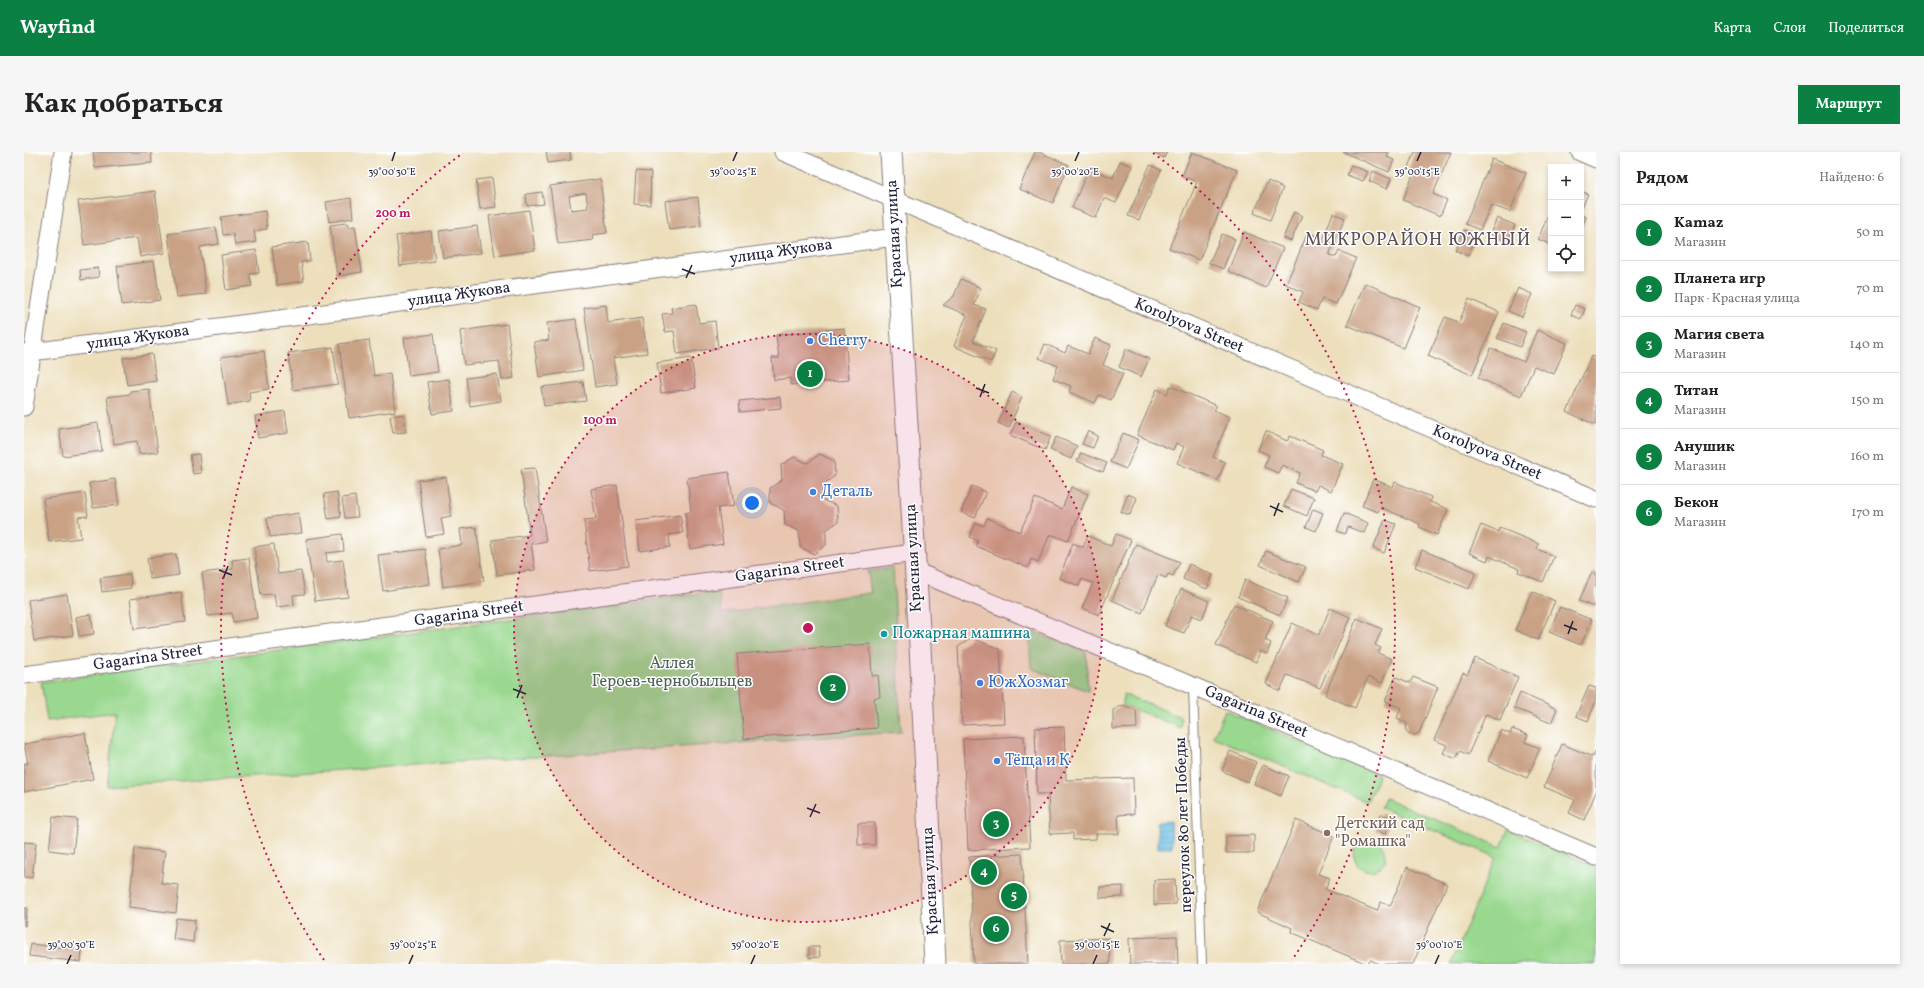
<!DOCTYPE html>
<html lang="ru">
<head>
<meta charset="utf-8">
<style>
	body { margin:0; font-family:Vollkorn,serif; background:#f6f6f6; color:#222 }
	.controls { position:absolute; right:12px; top:12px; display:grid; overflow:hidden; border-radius:0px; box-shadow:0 2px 6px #0003 }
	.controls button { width:36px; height:36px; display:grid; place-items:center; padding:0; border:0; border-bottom:1px solid #e0e0e0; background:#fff; color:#222; font:20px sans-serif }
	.you { position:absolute; left:728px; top:351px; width:14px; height:14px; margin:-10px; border:3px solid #fff; border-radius:50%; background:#1a73e8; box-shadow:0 0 0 6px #1a73e833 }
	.badge { display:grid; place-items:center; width:26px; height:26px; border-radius:50%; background:#0b8043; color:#fff; font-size:13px; font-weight:700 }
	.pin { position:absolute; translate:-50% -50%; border:2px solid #fff; box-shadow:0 1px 4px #0006 }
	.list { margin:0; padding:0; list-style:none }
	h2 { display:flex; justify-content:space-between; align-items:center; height:52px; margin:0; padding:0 16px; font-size:17px }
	h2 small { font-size:13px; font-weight:400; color:#767676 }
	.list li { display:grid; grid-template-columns:26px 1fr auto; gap:12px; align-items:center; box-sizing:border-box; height:56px; padding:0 16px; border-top:1px solid #e0e0e0 }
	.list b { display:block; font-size:15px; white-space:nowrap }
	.list p { margin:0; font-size:13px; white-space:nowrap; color:#767676 }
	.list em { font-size:13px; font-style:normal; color:#767676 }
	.icon { flex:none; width:22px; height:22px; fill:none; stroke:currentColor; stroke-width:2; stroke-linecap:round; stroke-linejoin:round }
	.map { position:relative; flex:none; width:1572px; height:812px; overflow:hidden; border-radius:0px }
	header { display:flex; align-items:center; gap:24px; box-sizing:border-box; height:56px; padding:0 20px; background:#0b8043; color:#fff }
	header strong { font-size:19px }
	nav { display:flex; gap:22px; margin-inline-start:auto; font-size:14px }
	.intro { display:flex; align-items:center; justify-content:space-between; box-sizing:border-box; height:96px; padding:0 24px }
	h1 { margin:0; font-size:28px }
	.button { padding:10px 18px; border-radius:0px; background:#0b8043; color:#fff; font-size:14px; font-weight:700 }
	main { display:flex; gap:24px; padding:0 24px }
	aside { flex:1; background:#fff; border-radius:0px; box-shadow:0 2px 6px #0003 }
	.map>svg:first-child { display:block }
</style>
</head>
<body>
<header>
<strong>Wayfind</strong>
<nav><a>Карта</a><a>Слои</a><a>Поделиться</a></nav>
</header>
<div class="intro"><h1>Как добраться</h1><a class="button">Маршрут</a></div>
<main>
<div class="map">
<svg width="1572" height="812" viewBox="0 0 1572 812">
	<defs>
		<pattern id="water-rules" width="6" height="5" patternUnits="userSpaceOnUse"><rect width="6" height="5" fill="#65bce2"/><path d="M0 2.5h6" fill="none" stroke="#57a1c3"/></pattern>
	</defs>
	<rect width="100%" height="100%" fill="#fff"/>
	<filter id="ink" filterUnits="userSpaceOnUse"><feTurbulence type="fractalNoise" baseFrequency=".025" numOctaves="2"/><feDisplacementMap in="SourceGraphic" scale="8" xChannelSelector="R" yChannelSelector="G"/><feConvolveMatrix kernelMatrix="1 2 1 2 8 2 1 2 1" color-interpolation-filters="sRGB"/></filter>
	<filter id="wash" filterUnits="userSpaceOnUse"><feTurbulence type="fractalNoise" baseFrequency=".012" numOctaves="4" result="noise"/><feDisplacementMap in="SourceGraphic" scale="16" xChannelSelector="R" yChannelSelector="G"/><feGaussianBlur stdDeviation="0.9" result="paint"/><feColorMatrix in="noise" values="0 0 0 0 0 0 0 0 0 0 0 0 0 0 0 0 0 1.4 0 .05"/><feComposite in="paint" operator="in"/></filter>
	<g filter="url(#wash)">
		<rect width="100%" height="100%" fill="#eddfbc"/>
		<path fill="#99d88e" stroke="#5e7d64" d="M869,416L877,580L83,634L91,560L23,569L17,530L695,439L698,461L847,441L844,419Z
			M1005,478L1062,500L1064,539L1007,516Z
			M1099,542L1157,565V576L1099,553Z
			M1201,558L1355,623L1343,650L1189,585Z
			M1361,646L1477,695L1484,678L1572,715V812H1427L1472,705L1357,656Z
			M1330 703a16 16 0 1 1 32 0a16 16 0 1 1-32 0Z"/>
		<path fill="url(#water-rules)" stroke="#446f8e" d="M1147,669L1148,696H1134L1133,670Z"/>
		<g id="blocks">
			<path fill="#c9a184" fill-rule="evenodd" d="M69,0H127L128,11L71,16Z
				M522,0H546L547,8L524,11Z
				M1011,0H1015L1045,13L1029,51L995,37Z
				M1131,0H1143L1140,6L1130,2Z
				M1168,0L1213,18L1175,108L1145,96L1173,30L1158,24Z
				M1319,0H1365L1363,5L1370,8L1365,20Z
				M1391,0H1427L1409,42L1423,48L1416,64L1379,48L1390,20L1384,18Z
				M1468,7L1502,21L1486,60L1467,53L1456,78L1441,72Z
				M1096,9L1108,14L1092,51L1080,46L1072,66L1048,56L1065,16L1089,26Z
				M1126,13L1137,18L1115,68L1104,64Z
				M1327,13L1344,20L1339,29L1323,23Z
				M612,19L627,20L626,53L610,52Z
				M1349,19L1367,27L1363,37L1345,29Z
				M468,26L472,55L456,57L452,28Z
				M576,27L583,81L568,83L569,88L534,92L526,34ZM562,41L564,56L547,58L545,44Z
				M1244,29L1259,36L1246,68L1230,61Z
				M131,39L140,101L116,105L113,86L60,93L54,49Z
				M1557,39L1564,42L1557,58Z
				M518,40L520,52L503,54L502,42Z
				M674,45L677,74L645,78L641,49Z
				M327,46L329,66L305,70L302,50Z
				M1527,56V93L1514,87Z
				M505,58L511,98L471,104L465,64Z
				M241,59L243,77L230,79L232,90L211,93L209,82L199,83L197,65Z
				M1270,60L1278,64L1267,89L1259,86Z
				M1309,61L1321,66L1305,103L1312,105L1315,99L1332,106L1312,152L1298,147L1293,158L1275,150L1279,140L1262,132L1284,80L1299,87Z
				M1557,63L1562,65L1557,78Z
				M1473,66L1491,73L1484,90L1466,82Z
				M323,71L324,75L331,74L338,120L313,124L306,73Z
				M453,74L457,101L419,106L415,79Z
				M192,75L195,92L176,95L182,142L153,145L144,82Z
				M1440,78L1453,83L1444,104L1431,98Z
				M407,79L411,109L376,114L372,84Z
				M1220,80L1259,96L1242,136L1204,119Z
				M1198,82L1211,87L1199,117L1185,111Z
				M284,90L286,109L277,110L280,129L253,133L248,95Z
				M232,98L235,121L226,122L228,134L202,138L197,103Z
				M130,109L136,148L98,153L93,114Z
				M74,116L75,125L57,128L56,118Z
				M937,127L957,136L950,153L962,157L949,189L972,199L967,210L930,194L943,163L919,153L930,144Z
				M1341,131L1396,155L1379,196L1323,173Z
				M1494,136L1508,142L1498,165L1484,159Z
				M1445,147L1475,160L1448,223L1404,204L1421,165L1435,170Z
				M672,152L675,171L691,169L694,196L653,202L650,179L641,180L638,162L648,161L647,156Z
				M582,153L584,171L618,166L623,201L589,206L593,232L571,235L560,156Z
				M1551,153L1561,157L1557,167L1547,163Z
				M552,167L559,218L515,225L510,190L525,188L523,171Z
				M1480,171L1502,180L1496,195L1473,186Z
				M483,172L490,226L478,228L475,209L440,213L436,179Z
				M820,176L825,228L767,233V226L750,228L748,206H755L752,183Z
				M1513,178L1543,191L1530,222L1510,214L1497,244L1454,226L1467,196L1500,210Z
				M409,182L414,220L385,224L380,186Z
				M1071,186L1087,193L1079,213L1099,222L1087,248L1075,243L1071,251L1045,240L1047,234L1029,227L1034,214L1015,206L1021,192L1041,201L1044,194L1064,202Z
				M345,188L350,224L366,222L371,259L325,266L315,192Z
				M309,195L314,232L269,238L264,201Z
				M1102,197L1125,207L1117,225L1095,215Z
				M240,199L245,237L225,240L226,249L204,253L197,205Z
				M128,202L132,229L103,233L99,206Z
				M1567,204L1572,206V273L1543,260Z
				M667,206L672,236L637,241L633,211Z
				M473,222L477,249L446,254L442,226Z
				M425,227L430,259L408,262L403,230Z
				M559,230L562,249L520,254L517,235Z
				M1146,234L1193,254L1190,258L1206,265L1189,305L1201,310L1194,328L1153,311L1160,295L1152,291L1149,298L1113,283L1133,237L1143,242Z
				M125,237L134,300L115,302L113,289L90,292L83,245L106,242V239Z
				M988,240L998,245L985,276L974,271Z
				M756,245L757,256L716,260L715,249Z
				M261,259L264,281L234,286L231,264Z
				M380,262L382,280L369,281L366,264Z
				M992,270L1027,284L1021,298L986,283Z
				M74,271L78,299L39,304L35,277Z
				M1064,279L1074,284L1069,296L1058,292Z
				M1242,279L1263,289L1266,284L1299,298L1297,303L1319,312L1307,339L1294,333L1291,339L1272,331L1276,321L1258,313L1254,321L1240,315L1245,303L1234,298Z
				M1099,281L1115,288L1102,317L1086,310Z
				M1032,285L1053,294L1047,307L1026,298Z
				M1057,301L1083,311L1079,320L1053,309Z
				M175,302L177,321L169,322L166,303Z
				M796,302L810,309L811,324L798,333L799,348L813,354L814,370L802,378V393L790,402L776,395L775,379L761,373L760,358L746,351V336L758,328L757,313L770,305L783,311Z
				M511,316L522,389L507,392L511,418L473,423L468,388L506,383L497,317Z
				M705,320L710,354L694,356L699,392L666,397L661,361L667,360L663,326Z
				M422,325L427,364L417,366L420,382L402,385L394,328Z
				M91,327L95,353L69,356L65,331Z
				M1349,327L1369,335L1371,330L1407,345L1406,350L1424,357L1413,383L1395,375L1396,372L1356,355L1354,360L1338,354Z
				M593,333L604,414L566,419L560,368L572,367L567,337Z
				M948,334L962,340L951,366L937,360Z
				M1047,335L1064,342L1044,389L1026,382L1014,410L1007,407L1004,416L952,394L954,389L946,385L952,371L960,374L963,366L996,380L1011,346L1038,357Z
				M1267,337L1290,346L1283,364L1260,354Z
				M313,340L317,365L304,367L300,342Z
				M61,341L64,364L54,365L57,386L25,390L19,347Z
				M1104,342L1113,346L1106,363L1097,360Z
				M331,344L334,365L321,366L318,346Z
				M1289,357L1299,361L1292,379L1282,375Z
				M275,361L278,381L246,385L243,366Z
				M1320,361L1344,371L1340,381L1324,375L1321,382L1313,379Z
				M656,363L659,381L645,383L646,395L616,399L612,369Z
				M1361,368L1372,372L1360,401L1349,396Z
				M1457,373L1474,380L1476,376L1515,392L1513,397L1530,404L1519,430L1494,420L1495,417L1465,404L1463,409L1445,401Z
				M452,375L460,429L419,435L414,397L438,393L436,377Z
				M318,382L320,399L302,401L303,410L319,408L324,445L291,449L282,387Z
				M1092,382L1107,388L1075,463L1058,456L1069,431L1058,427L1055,434L1035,426L1049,391L1059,395L1064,384L1087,394Z
				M250,392L254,422L277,419L281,442L269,443L270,453L252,455L250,442L237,443L230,395Z
				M1112,392L1156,410L1149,424L1144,422L1142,426L1134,423L1118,461L1088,448Z
				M401,397L406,432L359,439L354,403Z
				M1398,398L1452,420L1445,437L1391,415Z
				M1242,399L1282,415L1275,430L1236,413Z
				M152,402L155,423L126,427L123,406Z
				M225,406L233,466L209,470L208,461L184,464L178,421L209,417L208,408Z
				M1165,412L1189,423L1183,437L1159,427Z
				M1568,420L1572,421V449L1570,455L1555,449Z
				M106,422L107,436L78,440L76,426Z
				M1221,428L1264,446L1256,463L1214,445Z
				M1157,437L1185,449L1178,467L1168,463L1160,481L1141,474Z
				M1508,439L1531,449L1514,488L1491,478Z
				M157,440L161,470L110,477L106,447Z
				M43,442L49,483L10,489L4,448Z
				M1210,452L1249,469L1241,488L1247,491L1243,502L1236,499L1232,510L1192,493Z
				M1536,455L1568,468L1557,493L1525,480Z
				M1306,456L1326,465L1296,536L1263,523L1256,539L1242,532L1268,471L1295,483Z
				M67,462L70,482L55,484L52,465Z
				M1333,466L1358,477L1351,493L1357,496L1354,501L1368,507L1358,531L1344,525L1331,556L1301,543Z
				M947,486L976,497L980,571L938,573L934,495Z
				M846,492L848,524L854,523L856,545L850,546L853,576L720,587L713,502Z
				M1451,506L1494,525L1476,568L1462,562L1444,603L1436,599L1432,607L1419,601L1423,593L1410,588L1439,521L1443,523Z
				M1372,525L1386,531L1389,525L1414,535L1395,581L1391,583L1384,582L1382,578L1383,571L1373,566L1377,556L1361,549Z
				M1565,534L1572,536V549L1564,569L1552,564Z
				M1496,541L1533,557L1527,571L1490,556Z
				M1099,553L1112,558L1113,576L1089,577V558Z
				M1040,575L1042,628L1109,626L1110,662L1094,663L1095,682H1072V687L1049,688V681L1026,682L1024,642H1013L1011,576Z
				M1488,577L1504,583L1501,590L1516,596L1503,626L1464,609L1477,578L1486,582Z
				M61,581L69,627L0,640V612L4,611L0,592Z
				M1000,584L1006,695L944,698L939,587Z
				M1538,592L1569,605L1572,599V640L1560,668L1545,661L1551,648L1520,635Z
				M1206,599L1232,610L1224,630L1198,619Z
				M1239,613L1265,624L1257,644L1230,632Z
				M1357,662L1367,666L1361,682L1351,678Z
				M29,665L53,667L49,701L25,698Z
				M1272,668L1310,684L1294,722L1306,726L1301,737L1353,759L1357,750L1366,754L1383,715L1423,732L1389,812H1356L1346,808L1343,812L1267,780L1268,776L1233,760Z
				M834,671H851V693H834Z
				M1230,683V701H1202V684Z
				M0,690L12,691L8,726L0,725Z
				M111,696L141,700L137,731L155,733L152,761L105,755Z
				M998,702L1004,812H950L945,705Z
				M1151,727L1152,752L1130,753V728Z
				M1099,734V745L1076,746V735Z
				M0,756H3L1,774H0Z
				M152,766L171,768L169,790L149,787Z
				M1153,784L1154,812H1106L1105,786Z
				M1085,786L1086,812H1037L1036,788Z
				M7,792L58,798L57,810L5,804Z
				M785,795H795L796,805L785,806Z"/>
		</g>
	</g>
	<g filter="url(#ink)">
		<use href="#blocks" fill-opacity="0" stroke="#88807c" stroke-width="1"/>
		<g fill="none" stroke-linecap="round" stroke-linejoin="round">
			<g stroke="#88807c" stroke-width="10">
				<path id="service" d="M1169,534L1178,812"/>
			</g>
			<g stroke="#88807c" stroke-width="19">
				<path id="minor" d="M759,0L1572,347
					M1556,0L1572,7
					M0,201L871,85
					M0,255L39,0
					M891,419L1169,534L1572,705
					M0,523L890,401"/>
			</g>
			<g stroke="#88807c" stroke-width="23">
				<path id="tertiary" d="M867,0L896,494L911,812"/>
			</g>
			<use href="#service" stroke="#fff" stroke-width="8"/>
			<use href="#minor" stroke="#fff" stroke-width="17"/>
			<use href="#tertiary" stroke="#fff" stroke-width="21"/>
		</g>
	</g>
	<path fill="none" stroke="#22223b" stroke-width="1.5" d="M368,9L371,0M709,9L713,0M1051,9L1055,0M1393,9L1397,0M658,117L671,122M662,126L668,113M952,236L965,241M956,245L961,232M1246,354L1259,360M1250,364L1255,351M195,418L208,423M199,427L204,414M1540,473L1553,478M1544,482L1549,469M489,537L502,542M493,546L498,533M783,656L796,661M786,665L792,652M1077,774L1090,780M1080,784L1086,771M43,812L47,803M385,812L389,803M727,812L731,803M1069,812L1073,803M1411,812L1415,803"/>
	<circle cx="784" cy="476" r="294" fill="#c2185b" fill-opacity=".12"/>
	<g fill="none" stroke="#c2185b" stroke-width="2" stroke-dasharray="2 4">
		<circle cx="784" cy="476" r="294"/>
		<path d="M300 808A587 587 0 0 1 439 1M1129 1A587 587 0 0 1 1268 808"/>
	</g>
	<g fill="#3f7fe0" stroke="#fff" stroke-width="1.5">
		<circle cx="786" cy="189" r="4"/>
		<circle cx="789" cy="340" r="4"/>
		<circle cx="956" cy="531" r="4"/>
		<circle cx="973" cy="609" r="4"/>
	</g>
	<circle fill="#0f9aa8" stroke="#fff" stroke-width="1.5" cx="860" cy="482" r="4"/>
	<circle fill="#8d6e63" stroke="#fff" stroke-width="1.5" cx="1303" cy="681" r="4"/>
	<g text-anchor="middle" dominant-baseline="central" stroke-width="3" stroke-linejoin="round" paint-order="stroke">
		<g font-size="16" fill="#22223b" stroke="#fff">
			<text transform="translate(871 82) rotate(-93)">Красная улица</text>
			<text transform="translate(757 100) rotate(-8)">улица Жукова</text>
			<text transform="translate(435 143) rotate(-8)">улица Жукова</text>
			<text transform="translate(1165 174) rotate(23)">Korolyova Street</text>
			<text transform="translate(114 186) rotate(-8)">улица Жукова</text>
			<text transform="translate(1463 301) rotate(23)">Korolyova Street</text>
			<text transform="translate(890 406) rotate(-93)">Красная улица</text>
			<text transform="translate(766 418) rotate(-8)">Gagarina Street</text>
			<text transform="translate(445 462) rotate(-8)">Gagarina Street</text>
			<text transform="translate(124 506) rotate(-8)">Gagarina Street</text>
			<text transform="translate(1232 560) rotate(23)">Gagarina Street</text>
			<text transform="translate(1160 673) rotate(-92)">переулок 80 лет Победы</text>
			<text transform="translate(907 729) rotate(-93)">Красная улица</text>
		</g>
		<g font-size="16" fill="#366cbe" stroke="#fff" text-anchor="start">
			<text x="794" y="189">Cherry</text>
			<text x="797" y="340">Деталь</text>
			<text x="964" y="531">ЮжХозмаг</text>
			<text x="981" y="609">Тёща и К</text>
		</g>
		<g font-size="16" fill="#0d838f" stroke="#fff" text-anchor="start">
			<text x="868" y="482">Пожарная машина</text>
		</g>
		<g font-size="16" fill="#4c6258" stroke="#fff">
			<text x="648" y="512">Аллея<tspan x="648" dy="18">Героев-чернобыльцев</tspan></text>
		</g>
		<g font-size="16" fill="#785e54" stroke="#fff" text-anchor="start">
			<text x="1311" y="672">Детский сад<tspan x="1311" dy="18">"Ромашка"</tspan></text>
		</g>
		<g font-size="18" letter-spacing="1" fill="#5c4e55" stroke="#fff">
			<text x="1394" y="88">МИКРОРАЙОН ЮЖНЫЙ</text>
		</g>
	</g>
	<g font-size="10" text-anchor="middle" fill="#22223b" stroke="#fff" stroke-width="3" stroke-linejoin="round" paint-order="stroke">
		<text x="1051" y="23">39°00'20"E</text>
		<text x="368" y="23">39°00'30"E</text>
		<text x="709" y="23">39°00'25"E</text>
		<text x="1393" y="23">39°00'15"E</text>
		<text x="47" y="796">39°00'30"E</text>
		<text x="389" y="796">39°00'25"E</text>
		<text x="731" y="796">39°00'20"E</text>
		<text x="1073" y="796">39°00'15"E</text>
		<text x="1415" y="796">39°00'10"E</text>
	</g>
	<circle cx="784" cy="476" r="6" fill="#c2185b" stroke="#fff" stroke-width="2"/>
	<g font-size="12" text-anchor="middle" font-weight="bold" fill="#c2185b" stroke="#fff" stroke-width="3" stroke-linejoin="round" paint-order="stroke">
		<text x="369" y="65">200 m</text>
		<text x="576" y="272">100 m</text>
	</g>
</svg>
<div class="controls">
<button>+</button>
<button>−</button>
<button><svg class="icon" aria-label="locate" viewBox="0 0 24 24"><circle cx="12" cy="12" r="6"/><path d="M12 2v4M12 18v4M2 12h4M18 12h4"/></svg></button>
</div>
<div class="you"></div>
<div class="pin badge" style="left:786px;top:222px">1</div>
<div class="pin badge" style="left:809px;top:536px">2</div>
<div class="pin badge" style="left:972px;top:672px">3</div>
<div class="pin badge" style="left:960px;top:720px">4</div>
<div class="pin badge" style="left:990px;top:744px">5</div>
<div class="pin badge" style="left:972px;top:777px">6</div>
</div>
<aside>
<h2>Рядом<small>Найдено: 6</small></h2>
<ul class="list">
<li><span class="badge">1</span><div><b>Kamaz</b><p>Магазин</p></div><em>50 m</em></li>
<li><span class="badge">2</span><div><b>Планета игр</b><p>Парк · Красная улица</p></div><em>70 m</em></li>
<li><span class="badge">3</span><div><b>Магия света</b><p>Магазин</p></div><em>140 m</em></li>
<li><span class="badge">4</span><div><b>Титан</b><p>Магазин</p></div><em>150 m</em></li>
<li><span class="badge">5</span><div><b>Анушик</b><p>Магазин</p></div><em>160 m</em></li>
<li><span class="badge">6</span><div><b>Бекон</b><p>Магазин</p></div><em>170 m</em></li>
</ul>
</aside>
</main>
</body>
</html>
